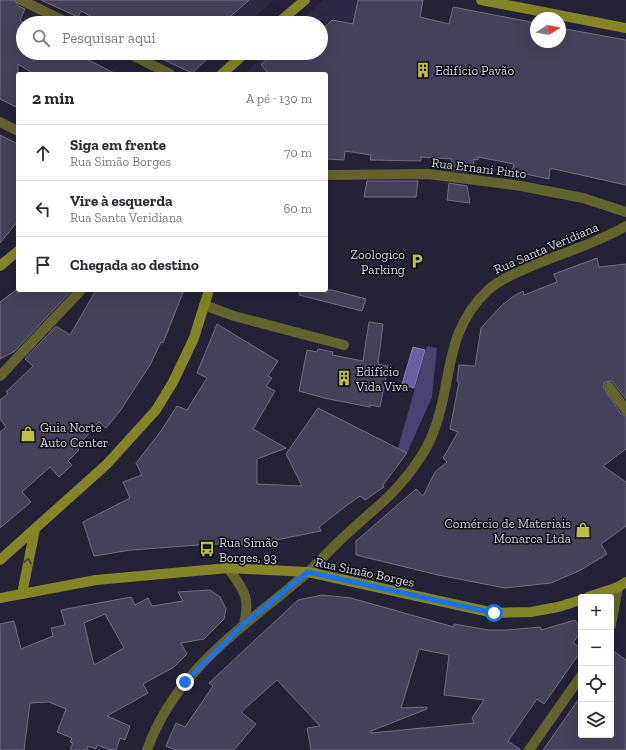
<!DOCTYPE html>
<html lang="pt">
<head>
<meta charset="utf-8">
<style>
	body { margin:0; font-family:"Zilla Slab",serif; background:#f2f2f3; color:#2b2b33 }
	.controls { position:absolute; right:12px; bottom:12px; display:grid; overflow:hidden; border-radius:4px; box-shadow:0 4px 16px #0002 }
	.controls button { width:36px; height:36px; display:grid; place-items:center; padding:0; border:0; border-bottom:1px solid #e1e1e2; background:#fff; color:#2b2b33; font:20px sans-serif }
	.compass { position:absolute; left:530px; top:12px; width:36px; height:36px; border-radius:50%; background:#fff; box-shadow:0 4px 16px #0002; rotate:79deg }
	.stop { position:absolute; width:12px; height:12px; margin:-9px; border:3px solid #1a73e8; border-radius:50%; background:#fff }
	.stop.end { background:#1a73e8; border-color:#fff; box-shadow:0 1px 4px #0008 }
	.list { margin:0; padding:0; list-style:none }
	h2 { display:flex; justify-content:space-between; align-items:center; height:52px; margin:0; padding:0 16px; font-size:17px }
	h2 small { font-size:13px; font-weight:400; color:#7c7c81 }
	.list li { display:grid; grid-template-columns:26px 1fr auto; gap:12px; align-items:center; box-sizing:border-box; height:56px; padding:0 16px; border-top:1px solid #e1e1e2 }
	.list b { display:block; font-size:15px; white-space:nowrap }
	.list p { margin:0; font-size:13px; white-space:nowrap; color:#7c7c81 }
	.list em { font-size:13px; font-style:normal; color:#7c7c81 }
	.icon { flex:none; width:22px; height:22px; fill:none; stroke:currentColor; stroke-width:2; stroke-linecap:round; stroke-linejoin:round }
	.map { position:relative; flex:none; width:626px; height:750px; overflow:hidden }
	.search { position:absolute; background:#fff; box-shadow:0 4px 16px #0002; left:16px; top:16px; width:312px; height:44px; display:flex; align-items:center; gap:10px; box-sizing:border-box; padding:0 14px; border-radius:22px; color:#7c7c81; font-size:15px }
	.panel { position:absolute; background:#fff; box-shadow:0 4px 16px #0002; left:16px; top:72px; width:312px; height:220px; border-radius:4px }
	.map>svg:first-child { display:block }
</style>
</head>
<body>
<div class="map">
<svg width="626" height="750" viewBox="0 0 626 750">
	<rect width="100%" height="100%" fill="#242237"/>
	<path fill="#2c2945" d="M146,0H274L248,23H193Z
		M323,0H358L343,78L326,74H246V72L266,53H321V23H298Z"/>
	<path fill="#494373" d="M427,346L437,348L432,397L407,453L398,448Z"/>
	<path fill="#685fa4" stroke="#8882b6" d="M413,347L425,350L414,388L402,384Z"/>
	<path fill="#44425a" stroke="#6f6e87" fill-rule="evenodd" d="M0,0H15L18,6L25,9L20,20L23,22V53H75L116,74H34L18,64V108L0,99Z
		M41,0H249L223,23H104L81,11L78,17Z
		M358,0H423L420,17L449,24L453,7L536,23V42H560V28L626,40V185L554,169H550L549,179L512,171L514,164L478,157V160L474,159L473,166L463,165L464,172L451,170L452,159L421,157V161L370,160L371,155L345,151L344,160L326,159V74H269L261,65L274,53H321V31L332,20L353,24Z
		M149,53H214L192,73Z
		M0,135L18,144V221L0,243Z
		M367,181H418L416,197H364Z
		M449,183L467,186L470,203L447,200Z
		M597,258L599,267L626,264V399L612,381L605,382L603,387L621,414L626,416V449L603,466L626,482V526L601,544L607,554L581,570L551,583L505,588L438,575L356,555V541L416,489L423,496L435,472L447,462L443,458L458,432L450,429L459,382L457,381L459,365L475,366L481,328L502,305L514,296L523,291L524,295L557,282L554,274Z
		M16,290H72L15,351L0,359V302Z
		M96,290H184L163,343L161,342L150,365L120,411L106,428L99,422L77,447L79,450L68,461L72,465L59,477L50,467L22,492L31,502L0,528V432L6,427L0,419V400L8,394L6,392L33,366L25,359L56,326L70,335Z
		M300,290H332L366,299L362,311L299,295Z
		M369,322L383,324L378,364L388,366L380,407L370,405V407L324,398L299,391L307,350L317,352L318,349L333,352L332,355L363,361Z
		M217,324L278,361L268,376L272,378L266,386L275,391L253,429L286,448L257,459V484L302,486L286,454L318,408L407,453L383,485L384,487L365,500L360,496L346,506L319,527L321,531L271,541V546L212,544L131,550L94,556L83,522L130,498L123,482L142,475L136,463L161,431L177,406L187,410L207,378L197,373Z
		M210,590L220,597L226,609L224,619L204,639L181,643L187,654L174,667L143,684L148,693L107,716L130,726L125,740L120,738L116,750H110L97,745L96,749L88,746L87,750H70L73,743L70,742L72,738L57,732L66,709L49,702L30,703L24,750H0V624L14,621L21,649L53,636L51,628L65,625L61,610L131,597L135,605L148,598L152,606L183,601L178,592ZM105,614L124,648L94,665L84,623Z
		M322,595L351,598L454,627V624L489,630H507L541,627V630L575,620L581,631L573,643L581,648V651L544,704L537,699L508,741L521,750H311L307,728L320,726L277,680L241,712L256,724L234,750H175L166,746L176,723L185,727L213,686L209,683L298,600ZM419,649L449,655L444,695L484,700L472,718L474,723L371,733V731L427,709V707L401,708Z
		M611,649L626,660V750H543L581,696V735H611Z"/>
	<g fill="none" stroke-linecap="round" stroke-linejoin="round">
		<path stroke="#62632d" stroke-width="10" d="M204,305L234,316L344,345
			M0,376L81,290"/>
		<path stroke="#62632d" stroke-width="10" d="M21,0L68,23
			M128,53L170,74
			M0,122L18,131
			M326,175L428,174L521,186L583,198L626,212
			M609,387L626,410
			M228,568C243,589 251,597 244,624
			M611,625L618,587
			M147,750C176,668 245,627 307,573C324,557 340,539 358,524C372,511 389,498 401,483C414,468 426,452 433,433C454,381 442,334 488,290C498,281 511,275 523,270C557,254 594,245 626,226
			M529,750L581,676"/>
		<path stroke="#848527" stroke-width="10" d="M481,0L626,28
			M278,23L305,0
			M222,74L245,53
			M0,266L18,251
			M0,560L107,464L156,410L173,382L194,338L209,290
			M22,594L35,529
			M588,597L618,587L626,582
			M0,598L96,580L228,568L308,572L494,613L531,612L558,607L581,600"/>
	</g>
	<defs><path id="oneway-chevron" d="M-2-3.5L2.5 0L-2 3.5" fill="none" stroke-width="1.6" stroke-linecap="round" stroke-linejoin="round"/></defs>
	<use stroke="#43431e" href="#oneway-chevron" transform="translate(28 561) rotate(-78)"/>
	<g fill="none" stroke-linecap="round" stroke-linejoin="round">
		<path stroke="#1a73e8" stroke-width="5" d="M185,682L244,624L308,572L494,613"/>
	</g>
	<defs>
		<g id="building-bare" transform="scale(1.2)"><path d="M-4-6H4V6H1V3H-1V6H-4ZM-2.5-4.3h1.7v1.8h-1.7ZM.8-4.3h1.7v1.8H.8ZM-2.5-1h1.7V.8h-1.7ZM.8-1h1.7V.8H.8Z" fill="#bebf42" stroke="#0d0d16" stroke-width="2.5" paint-order="stroke"/></g>
		<g id="parking-bare" transform="scale(1.2)"><path d="M-3.5-5.5H1a3.5 3.5 0 0 1 0 7H-1V5.5H-3.5ZM-1-3.4V-.6H.8a1.4 1.4 0 0 0 0-2.8Z" fill="#bebf42" stroke="#0d0d16" stroke-width="2.5" paint-order="stroke"/></g>
		<g id="shop-bare" transform="scale(1.2)"><path d="M-5-2.5h2.3a2.7 3.5 0 0 1 5.4 0H5L5.5 6h-11ZM-1.5-2.5h3a1.5 2.3 0 0 0-3 0Z" fill="#bebf42" stroke="#0d0d16" stroke-width="2.5" paint-order="stroke"/></g>
		<g id="bus-bare" transform="scale(1.2)"><path d="M-5-6H5V4H4V6H2V4H-2V6H-4V4H-5ZM-3.5-4V0h7V-4ZM-3.5 1.2v1.5H-2V1.2ZM2 1.2v1.5H3.5V1.2Z" fill="#bebf42" stroke="#0d0d16" stroke-width="2.5" paint-order="stroke"/></g>
	</defs>
	<g fill-rule="evenodd">
		<use href="#building-bare" x="423" y="70"/>
		<use href="#parking-bare" x="417" y="261"/>
		<use href="#building-bare" x="344" y="378"/>
		<use href="#shop-bare" x="28" y="434"/>
		<use href="#shop-bare" x="583" y="530"/>
		<use href="#bus-bare" x="207" y="549"/>
	</g>
	<g text-anchor="middle" dominant-baseline="central" stroke-width="3" stroke-linejoin="round" paint-order="stroke">
		<g font-size="13" fill="#d2d2e0" stroke="#0d0d16" text-anchor="start">
			<text x="435" y="70">Edifício Pavão</text>
			<text x="405" y="254" text-anchor="end">Zoologico<tspan x="405" dy="15">Parking</tspan></text>
			<text x="356" y="371">Edifício<tspan x="356" dy="15">Vida Viva</tspan></text>
			<text x="40" y="427">Guia Norte<tspan x="40" dy="15">Auto Center</tspan></text>
			<text x="571" y="523" text-anchor="end">Comércio de Materiais<tspan x="571" dy="15">Monarca Ltda</tspan></text>
			<text x="219" y="542">Rua Simão<tspan x="219" dy="15">Borges, 93</tspan></text>
		</g>
		<g font-size="13" fill="#d2d2e0" stroke="#0d0d16">
			<text transform="translate(479 168) rotate(7)">Rua Ernani Pinto</text>
			<text transform="translate(546 248) rotate(-23)">Rua Santa Veridiana</text>
			<text transform="translate(365 572) rotate(12)">Rua Simão Borges</text>
		</g>
	</g>
</svg>
<div class="controls">
<button>+</button>
<button>−</button>
<button><svg class="icon" aria-label="locate" viewBox="0 0 24 24"><circle cx="12" cy="12" r="6"/><path d="M12 2v4M12 18v4M2 12h4M18 12h4"/></svg></button>
<button><svg class="icon" aria-label="layers" viewBox="0 0 24 24"><path d="M12 4l9 5-9 5-9-5zM3 14l9 5 9-5"/></svg></button>
</div>
<svg class="compass" viewBox="-18 -18 36 36"><path d="M0-13l5 13h-10z" fill="#e53935"/><path d="M0 13l5-13h-10z" fill="#7c7c81"/></svg>
<div class="stop" style="left:494px;top:613px"></div>
<div class="stop end" style="left:185px;top:682px"></div>
<div class="search"><svg class="icon" aria-label="search" viewBox="0 0 24 24"><circle cx="10" cy="10" r="6"/><path d="M15 15l6 6"/></svg>Pesquisar aqui</div>
<section class="panel">
<h2>2 min<small>A pé · 130 m</small></h2>
<ul class="list">
<li><svg class="icon" aria-label="ahead" viewBox="0 0 24 24"><path d="M12 20V5M6 11l6-6 6 6"/></svg><div><b>Siga em frente</b><p>Rua Simão Borges</p></div><em>70 m</em></li>
<li><svg class="icon" aria-label="left" viewBox="0 0 24 24"><path d="M17 20v-9H6M10 6l-5 5 5 5"/></svg><div><b>Vire à esquerda</b><p>Rua Santa Veridiana</p></div><em>60 m</em></li>
<li><svg class="icon" aria-label="arrive" viewBox="0 0 24 24"><path d="M6 21V4h12l-3 4 3 4H6"/></svg><div><b>Chegada ao destino</b></div></li>
</ul>
</section>
</div>
</body>
</html>
